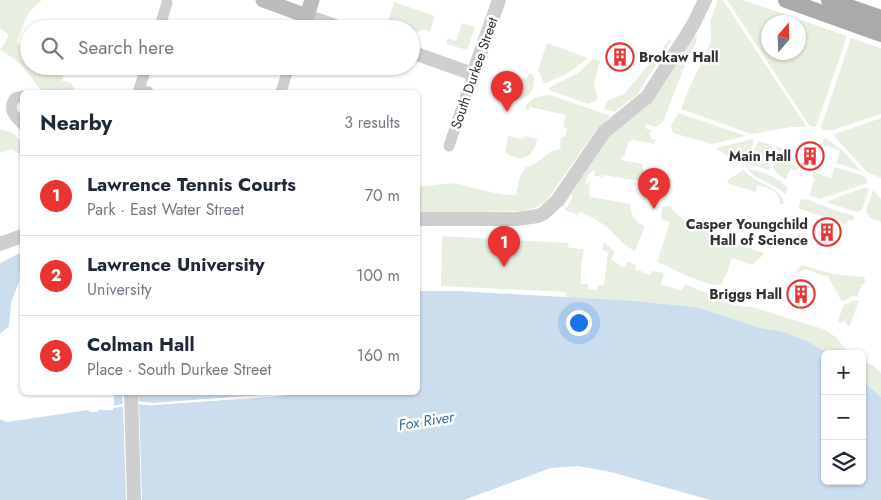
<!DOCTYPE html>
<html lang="en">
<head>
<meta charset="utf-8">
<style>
	body { margin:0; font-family:Jost,sans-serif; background:#f6f6f7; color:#1f2937 }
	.controls { position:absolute; right:15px; bottom:15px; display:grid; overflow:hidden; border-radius:8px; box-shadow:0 1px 4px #0004 }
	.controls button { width:45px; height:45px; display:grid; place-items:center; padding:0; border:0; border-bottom:1px solid #e0e1e3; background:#fff; color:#1f2937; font:25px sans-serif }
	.compass { position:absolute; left:761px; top:15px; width:45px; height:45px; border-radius:50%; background:#fff; box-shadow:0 1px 4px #0004; rotate:19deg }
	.you { position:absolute; left:578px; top:322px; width:18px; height:18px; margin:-12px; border:4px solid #fff; border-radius:50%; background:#1a73e8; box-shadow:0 0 0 8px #1a73e833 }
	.badge { display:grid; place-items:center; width:32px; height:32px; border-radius:50%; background:#ea3333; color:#fff; font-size:16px; font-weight:700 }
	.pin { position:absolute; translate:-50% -41px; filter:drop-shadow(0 1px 2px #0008) }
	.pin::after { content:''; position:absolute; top:26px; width:18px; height:15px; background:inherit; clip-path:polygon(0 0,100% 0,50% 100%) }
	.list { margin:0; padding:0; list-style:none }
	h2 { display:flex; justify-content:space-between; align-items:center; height:65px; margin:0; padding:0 20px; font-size:21px }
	h2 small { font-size:16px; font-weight:400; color:#747a83 }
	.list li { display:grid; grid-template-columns:32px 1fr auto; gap:15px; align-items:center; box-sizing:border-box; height:80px; padding:0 20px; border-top:1px solid #e0e1e3 }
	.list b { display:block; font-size:19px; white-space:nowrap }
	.list p { margin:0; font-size:16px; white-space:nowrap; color:#747a83 }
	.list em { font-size:16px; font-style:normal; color:#747a83 }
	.icon { flex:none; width:28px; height:28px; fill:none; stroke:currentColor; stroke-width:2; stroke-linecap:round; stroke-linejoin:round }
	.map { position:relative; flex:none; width:881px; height:500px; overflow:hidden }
	.search { position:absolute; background:#fff; box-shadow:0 1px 4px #0004; left:20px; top:20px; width:400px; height:55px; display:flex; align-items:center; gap:12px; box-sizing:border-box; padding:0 18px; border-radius:28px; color:#747a83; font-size:19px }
	.panel { position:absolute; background:#fff; box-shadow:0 1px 4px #0004; left:20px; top:90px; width:400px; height:305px; border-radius:8px }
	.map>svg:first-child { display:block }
</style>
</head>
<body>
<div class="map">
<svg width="881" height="500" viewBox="0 0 881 500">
	<rect width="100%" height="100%" fill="#fff"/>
	<path fill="#e7efe0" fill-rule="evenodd" d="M0,0H42L29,12L17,41L29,57V66H37L63,76L62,81L71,83L76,92H42C31,76 18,58 0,50L9,35L0,28Z
		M718,0H723L806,126L805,127H792L751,134L681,109L687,93L709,47L711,38L710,21Z
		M727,0H743L847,36L816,127L810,126L807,122ZM798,22V52H768V22Z
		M394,2L435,16L430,32L422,29L420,32L388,21Z
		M462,23L475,27L467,50L446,44L448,38L456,41Z
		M694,36L697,37L696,43L683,70L663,122L655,127L646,124L645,128L653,131L649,133L652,140L656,139L654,144L634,140L629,141L624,157L622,156L621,160L642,164L646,182L603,175V177L594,176L595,172L594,170L589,174L585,184L587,185L590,178L589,195L591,197L630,204C631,214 634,222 645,226L635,251C624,246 619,238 610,230C601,222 591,216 579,212L578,215L565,210L573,197L571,194L563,208L562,205L606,139L626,121L635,116L647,106L692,37Z
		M851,38L881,48V114L833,130H822L821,127Z
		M670,39L671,41L637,95L614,112L604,109L607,101L624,94Z
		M547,43L588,58L568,73L544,84L538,70Z
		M593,59L600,61L594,84L598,100L589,104L551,91L548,88L578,73Z
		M529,73L534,75C535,93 527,102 511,98L518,77L527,79Z
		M550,95L611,116L596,130L547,200L537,207L523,211L418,213V186C431,187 444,182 457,184C477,188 495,195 516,195L520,176L526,167C541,164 546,150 561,149L560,144L561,137H565L567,128L563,127L566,115L530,107L529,111L525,108C530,98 540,95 550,95Z
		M678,113L746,136L712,144L673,133L671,126Z
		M881,118V178L867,172L833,135Z
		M0,129L13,133L22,142V156L12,149L0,153Z
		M508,136L523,139L524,136L537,139C536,147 530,160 519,158C516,158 509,155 505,153Z
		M825,137L843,151L861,171L836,163L840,151L822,144Z
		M753,139L754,142L744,163L729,157L716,148Z
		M758,141L772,145L769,170L748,164Z
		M776,146L784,149L781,160L798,167L797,170L790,169L786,180C769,169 772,165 776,146Z
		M835,167L864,176L868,183L820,199L809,195L815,178L812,177L813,172L831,178Z
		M749,169C764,172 777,177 787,187L786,195C776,183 758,182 748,170Z
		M744,170C755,184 782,187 784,203L780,205C780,191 770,189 758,185L755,192L727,183L729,179Z
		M865,187L869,189L862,210L856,212L826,202Z
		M873,190L881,199V222L869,217L866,211Z
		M806,199L834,210L854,216L853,221L848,220L846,225L798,208L801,200Z
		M669,206L682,219L729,241L764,253L763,255L752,265L732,258L725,278H723V284C708,289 673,268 657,262L670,222L661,219L662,207Z
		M442,236L568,243L569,248L584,249L581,265V284H588L589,289L597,290L598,285H604L608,252L602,249L604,242L615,252L611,259L624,268L627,263L631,262V264L636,265L635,270L638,271L639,270L642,271L641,272L650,275L652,271L664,273L661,284L681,291L685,284L735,305L756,308L823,329L836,337L845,349L851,354H829L809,342L781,331L761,328L696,307L634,301L566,298V292L441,286Z
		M802,265L833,274L864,277L866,282L861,285L862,288L860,289L857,297L854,296L842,302L827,275L824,276L806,269L795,273Z
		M855,300L859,301L849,327L844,321L840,323L838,320L844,305Z
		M862,361L874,366L881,373V397L862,380Z"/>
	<path fill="#ccdeee" d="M22,252V272L19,273L20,279L11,303L9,326L0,334V263Z
		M418,291H459L634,301L696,307L761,328L781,331L809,342L829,354H825V481H862V380L881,397V500H710L611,472L578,466L551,468L464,500H0V419L7,422L88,410L90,412H98V410H113V408L134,404L152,405L280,396L290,393L418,392Z
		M114,393H285L281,394L153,403L134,401L114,406Z"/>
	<path fill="#fff" d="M122,393H138L139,402L153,403L290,393L280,396L152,405L139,404L142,500H126L123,406L114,408V406L123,404Z"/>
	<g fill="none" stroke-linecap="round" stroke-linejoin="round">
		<path stroke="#cfcfcf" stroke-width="11" d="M159,29L167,3
			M302,29L307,16
			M147,66L139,89L148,92
			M281,92L289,66
			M22,96L15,98C7,109 14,116 22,124
			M449,146L473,74"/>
		<path stroke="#cfcfcf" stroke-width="14" d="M307,16L344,29
			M411,52L473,74L499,0
			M418,219H517L538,216L544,213L557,201L604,132L647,97L693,25L705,0
			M0,244L22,236
			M131,392L134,500"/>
		<path stroke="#bcbcbc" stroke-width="15" d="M263,0L307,16L312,0"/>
		<path stroke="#aaa" stroke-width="16" d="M786,0L881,34
			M829,0L881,18"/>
	</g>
	<defs>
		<g id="building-ring" transform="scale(1.4375)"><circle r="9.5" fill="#fff" stroke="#ea3333" stroke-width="1.5"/><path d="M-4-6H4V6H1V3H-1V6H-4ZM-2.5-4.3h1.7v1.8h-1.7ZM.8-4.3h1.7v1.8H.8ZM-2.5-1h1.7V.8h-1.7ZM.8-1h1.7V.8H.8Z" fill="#ea3333"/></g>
	</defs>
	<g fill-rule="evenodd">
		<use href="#building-ring" x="620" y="57"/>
		<use href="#building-ring" x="810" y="156"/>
		<use href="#building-ring" x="827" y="232"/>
		<use href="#building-ring" x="801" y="294"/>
	</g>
	<g text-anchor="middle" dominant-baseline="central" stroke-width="5" stroke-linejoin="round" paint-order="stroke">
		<g font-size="14" font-weight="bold" fill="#323232" stroke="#fff" text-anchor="end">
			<text x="639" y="57" text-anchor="start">Brokaw Hall</text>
			<text x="791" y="156">Main Hall</text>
			<text x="808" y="224">Casper Youngchild<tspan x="808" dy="16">Hall of Science</tspan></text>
			<text x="782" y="294">Briggs Hall</text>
		</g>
		<g font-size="14" fill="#323232" stroke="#fff">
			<text transform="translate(474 73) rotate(-71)">South Durkee Street</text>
		</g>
		<g font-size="15" font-style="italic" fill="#3c6d98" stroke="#fff">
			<text transform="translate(426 421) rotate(-9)">Fox River</text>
		</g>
	</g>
</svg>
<div class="controls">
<button>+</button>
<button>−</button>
<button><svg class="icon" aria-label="layers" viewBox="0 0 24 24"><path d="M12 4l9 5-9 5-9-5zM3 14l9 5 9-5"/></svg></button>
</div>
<svg class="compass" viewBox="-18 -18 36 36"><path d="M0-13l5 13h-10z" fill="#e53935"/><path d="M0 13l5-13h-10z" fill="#747a83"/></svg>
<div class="you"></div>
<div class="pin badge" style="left:504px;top:267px">1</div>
<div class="pin badge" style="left:654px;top:209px">2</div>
<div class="pin badge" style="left:507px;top:112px">3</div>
<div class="search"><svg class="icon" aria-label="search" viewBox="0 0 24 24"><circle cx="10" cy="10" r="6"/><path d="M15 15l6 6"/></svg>Search here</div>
<section class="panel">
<h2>Nearby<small>3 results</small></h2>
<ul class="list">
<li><span class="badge">1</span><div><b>Lawrence Tennis Courts</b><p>Park · East Water Street</p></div><em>70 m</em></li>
<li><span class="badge">2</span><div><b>Lawrence University</b><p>University</p></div><em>100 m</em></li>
<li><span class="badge">3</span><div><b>Colman Hall</b><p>Place · South Durkee Street</p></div><em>160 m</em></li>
</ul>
</section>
</div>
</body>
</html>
